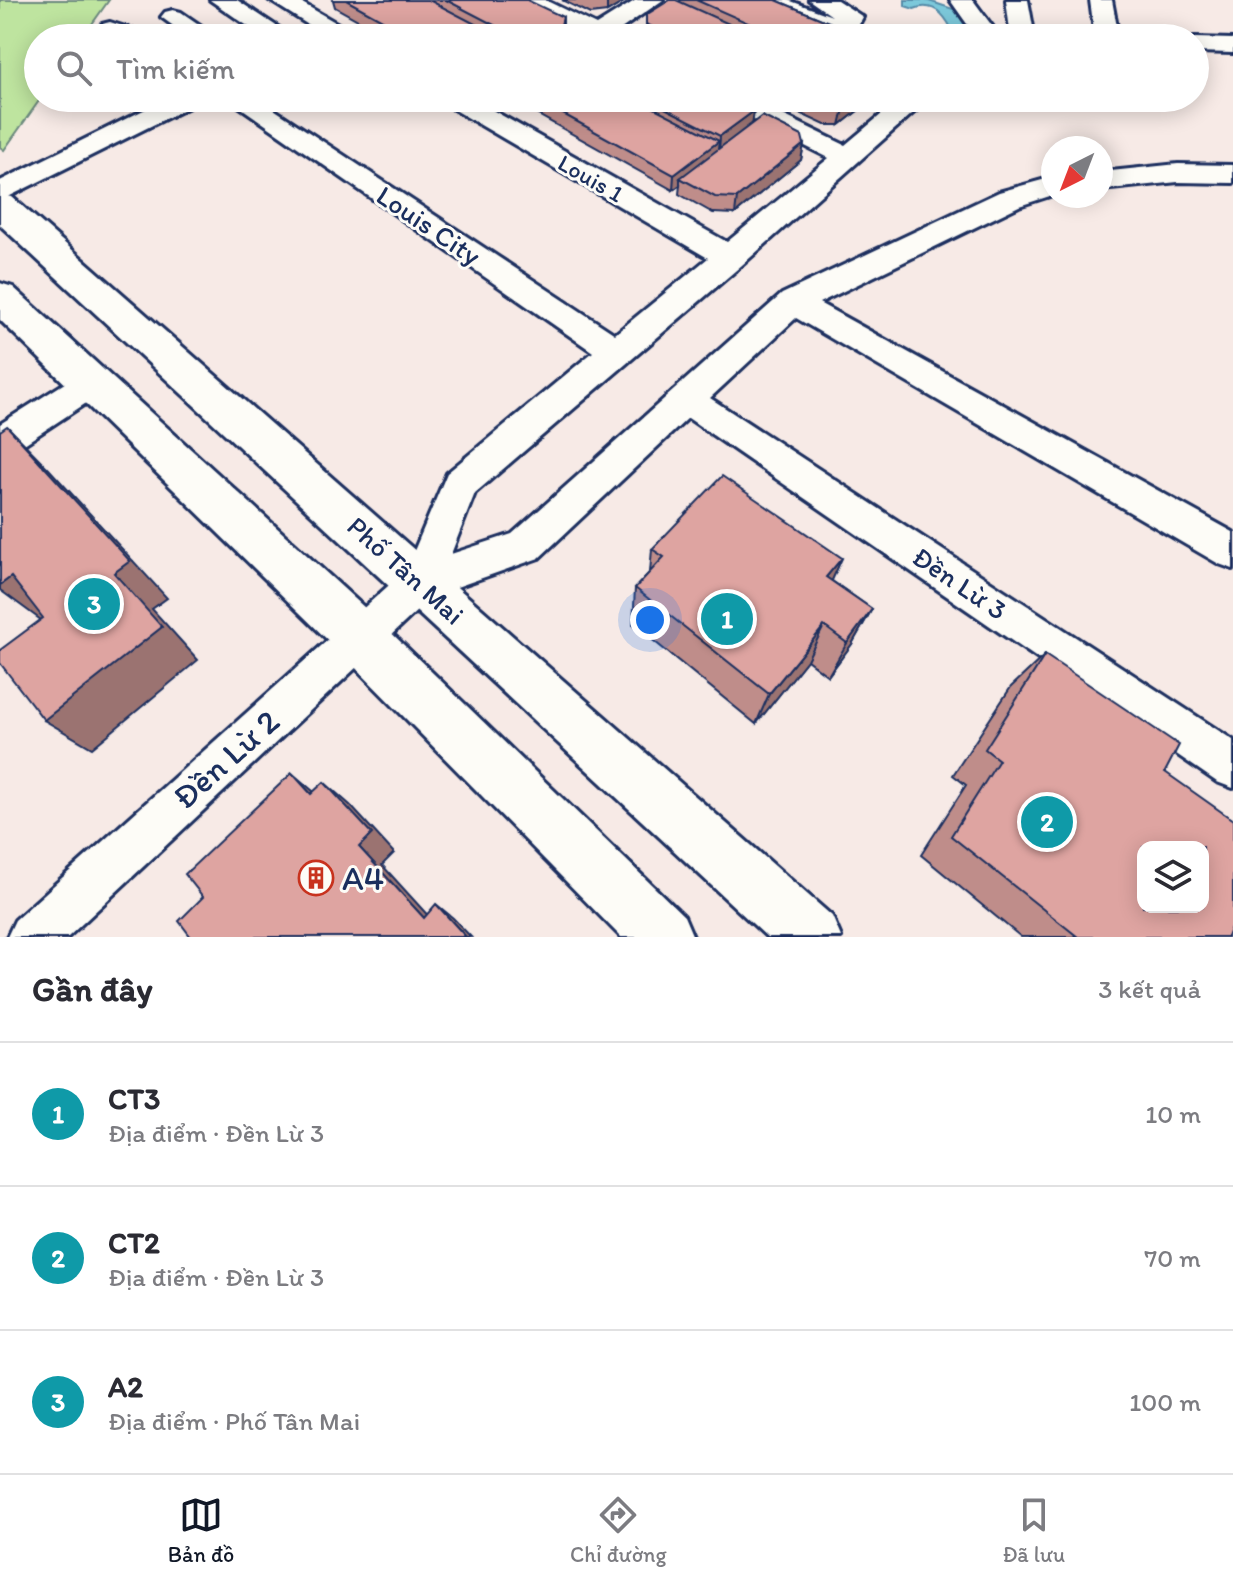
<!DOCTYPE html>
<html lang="vi">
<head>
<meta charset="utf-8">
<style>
	body { margin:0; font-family:Itim,sans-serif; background:#f2f2f3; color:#2b2b33 }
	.controls { position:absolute; right:24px; bottom:24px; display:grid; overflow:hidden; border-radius:16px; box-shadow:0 4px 20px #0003 }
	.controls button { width:72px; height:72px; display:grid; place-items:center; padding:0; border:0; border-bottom:2px solid #e1e1e2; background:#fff; color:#2b2b33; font:40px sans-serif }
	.compass { position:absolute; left:1041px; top:136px; width:72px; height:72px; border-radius:50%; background:#fff; box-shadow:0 4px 20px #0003; rotate:222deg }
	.you { position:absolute; left:650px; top:620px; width:28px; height:28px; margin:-20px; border:6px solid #fff; border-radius:50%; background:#1a73e8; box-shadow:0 0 0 12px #1a73e833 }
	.badge { display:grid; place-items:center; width:52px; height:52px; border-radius:50%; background:#111827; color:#fff; font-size:26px; font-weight:700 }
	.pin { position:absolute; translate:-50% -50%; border:4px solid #fff; box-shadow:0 2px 8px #0006 }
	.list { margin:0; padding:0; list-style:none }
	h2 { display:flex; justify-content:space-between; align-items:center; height:104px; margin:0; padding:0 32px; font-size:34px }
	h2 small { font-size:26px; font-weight:400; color:#7c7c81 }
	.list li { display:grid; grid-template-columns:52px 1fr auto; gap:24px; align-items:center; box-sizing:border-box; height:144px; padding:0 32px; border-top:2px solid #e1e1e2 }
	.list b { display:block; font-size:30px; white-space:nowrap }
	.list p { margin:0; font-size:26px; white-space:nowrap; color:#7c7c81 }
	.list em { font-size:26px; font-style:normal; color:#7c7c81 }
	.icon { flex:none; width:44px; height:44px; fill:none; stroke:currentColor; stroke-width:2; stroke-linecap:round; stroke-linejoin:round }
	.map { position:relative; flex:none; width:1233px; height:937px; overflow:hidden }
	.search { position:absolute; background:#fff; box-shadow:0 4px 20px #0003; left:24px; right:24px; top:24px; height:88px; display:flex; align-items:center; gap:20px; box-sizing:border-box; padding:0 28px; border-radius:44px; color:#7c7c81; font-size:30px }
	.sheet { height:536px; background:#fff }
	nav { display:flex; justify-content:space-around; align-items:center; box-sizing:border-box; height:112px; border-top:2px solid #e1e1e2; background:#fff; font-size:22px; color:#7c7c81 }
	nav a { display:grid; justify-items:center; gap:4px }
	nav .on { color:#111827 }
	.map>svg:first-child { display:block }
</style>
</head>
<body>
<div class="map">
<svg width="1233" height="937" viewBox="0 0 1233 937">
	<rect width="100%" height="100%" fill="#f7eae6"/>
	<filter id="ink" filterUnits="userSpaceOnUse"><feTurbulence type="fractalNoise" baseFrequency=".0125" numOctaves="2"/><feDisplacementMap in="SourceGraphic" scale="16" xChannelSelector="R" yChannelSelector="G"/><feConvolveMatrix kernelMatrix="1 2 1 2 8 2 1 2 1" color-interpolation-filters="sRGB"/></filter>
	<g filter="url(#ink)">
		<path fill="#bee49f" stroke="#6c8a7e" stroke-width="2" d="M0,0H109L82,38H38V98H41L4,150L0,147Z"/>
		<path fill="#7bc8da" stroke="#558ba8" stroke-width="2" d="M905,0H926L959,11L972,38H956C948,20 937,0 914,9L905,6Z"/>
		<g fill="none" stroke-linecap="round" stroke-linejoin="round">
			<g stroke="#1b2f5e" stroke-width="6">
				<path id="minor" d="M210,0H237L281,29L271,38H242L252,29Z
					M269,0H297L354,33L358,38H329Z
					M516,0H545L596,25L636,0H663L614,34L617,38H579L581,35L519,5Z
					M758,0H788L832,16L809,0H837L863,17L857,28C833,34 773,20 758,0Z
					M950,0H973L1001,38H977Z
					M1006,0H1028L1035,38H1011Z
					M1090,0H1112L1119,38H1095Z
					M173,10L181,12L219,38H190L161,17L165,12Z
					M110,22L144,33L148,38C131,38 110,42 98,29L102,24Z
					M1194,38H1195L1233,39V53L1195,52Z
					M168,98H201L197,103L0,201V181Z
					M227,98H257L615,334L708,258L443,103L439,98H471L727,242L829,158L719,103L715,98H748L845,145L901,98H930L742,265L475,493L451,554L512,534L782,294L999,192L1053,177V195L1019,206L819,303L1233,532V569L1219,564L796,318L710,398L1233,740V788L1217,782L688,418L539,558L434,595L68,937H7L15,920L406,570L447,473L593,352Z
					M1178,164L1233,165V183L1178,182L1101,190V172Z
					M91,370L103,374L108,383L103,392L12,452L0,456V424L79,374Z"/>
			</g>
			<g stroke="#1b2f5e" stroke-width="6">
				<path id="major" d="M0,194L12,197L832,916L841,937H767L0,225Z
					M0,283L13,287L377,619L684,916L693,937H621L341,653L0,320Z"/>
			</g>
			<use href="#minor" fill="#fdfcf7" fill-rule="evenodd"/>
			<use href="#major" fill="#fdfcf7" fill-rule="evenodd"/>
		</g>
		<path fill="#bf8d8a" stroke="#1b2f5e" stroke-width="2" d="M333,0H527L564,33L563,38H390L335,7Z
			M562,0H627L607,12L590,14Z
			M680,0H776L843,28L840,38H646V15L679,2Z
			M531,98H727L752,124L804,144L801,160L735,214L713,213L679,194L680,185L673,190L533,112Z
			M788,98H874L840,125H825L786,107Z
			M652,549L832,581L872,609L852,644L828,676L807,660L756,724L633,624L635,588L650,572Z
			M1045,655L1165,772L1227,937H1021L921,855L966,785L953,775L1011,687Z"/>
		<path fill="#9b7371" stroke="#1b2f5e" stroke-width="2" d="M607,0H627L607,12Z
			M563,17V38H540Z
			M843,28L840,38H829Z
			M858,98H874L840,125L844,109Z
			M754,111L752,127L719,152L720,136Z
			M719,141L717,157L680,178V185L673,190L674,175Z
			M804,144L801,160L735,214L737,198Z
			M7,426L49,469L167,598L152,609L198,660L92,748L44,720L114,573Z
			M842,558L825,596L826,577Z
			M11,577L57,614L45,623L0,590V585Z
			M872,609L852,644L828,676L847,643Z
			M824,626L807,660L756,724L769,694Z
			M292,773L320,797L311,794Z
			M324,782L350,805L394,853L382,865L442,931L424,918L359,847Z
			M436,904L453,918L471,937H466Z"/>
		<path fill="#dea4a1" stroke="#1b2f5e" stroke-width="2" fill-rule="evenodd" d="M346,0H429L502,38H415Z
			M446,0H527L563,17L561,25L540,38H519Z
			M670,0H676L760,38H676L646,24V15Z
			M696,0H776L843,28L829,38H782Z
			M866,34L875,38H860Z
			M534,98H635L719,141L674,175Z
			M645,98H727L754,111L720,136Z
			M804,98H858L844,109L828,110Z
			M762,116L802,136L804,144L737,198L715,197L680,178Z
			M7,426L130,561L114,573L162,627L44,720L0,663V650L43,618L11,577L0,585V431Z
			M722,476L842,558L826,577L872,609L847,643L824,626L769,694L635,588L664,557L652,549Z
			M1045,655L1179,745L1165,772L1233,820V922L1227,937H1078L951,836L999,760L985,749ZM1143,847H1203V907H1143Z
			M292,773L311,794L324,782L372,834L359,847L424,918L436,904L466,937H191L179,921L203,897L185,874Z"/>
	</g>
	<defs>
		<g id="building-ring" transform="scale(1.8)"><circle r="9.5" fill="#fdfcf7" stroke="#c8321e" stroke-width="1.5"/><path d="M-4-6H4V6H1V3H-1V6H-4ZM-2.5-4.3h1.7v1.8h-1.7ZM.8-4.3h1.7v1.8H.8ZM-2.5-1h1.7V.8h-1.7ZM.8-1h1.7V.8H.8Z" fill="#c8321e"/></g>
	</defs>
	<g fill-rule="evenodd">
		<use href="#building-ring" x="316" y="878"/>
	</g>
	<g text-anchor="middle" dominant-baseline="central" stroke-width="6" stroke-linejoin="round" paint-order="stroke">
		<g font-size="24" fill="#1b2f5e" stroke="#fdfcf7">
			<text transform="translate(591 178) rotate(30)">Louis 1</text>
		</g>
		<g font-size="28" fill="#1b2f5e" stroke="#fdfcf7">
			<text transform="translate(429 225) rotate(34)">Louis City</text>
			<text transform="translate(406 570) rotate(42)">Phố Tân Mai</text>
			<text transform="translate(960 583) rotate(34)">Đền Lừ 3</text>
		</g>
		<g font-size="34" fill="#1b2f5e" stroke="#fdfcf7">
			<text transform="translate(226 759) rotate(-42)">Đền Lừ 2</text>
		</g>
		<g font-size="34" fill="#1b2f5e" stroke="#fdfcf7" text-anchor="start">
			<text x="342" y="878">A4</text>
		</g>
	</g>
</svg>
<div class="controls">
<button><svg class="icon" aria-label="layers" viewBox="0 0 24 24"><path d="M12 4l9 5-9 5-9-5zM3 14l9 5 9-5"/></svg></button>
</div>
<svg class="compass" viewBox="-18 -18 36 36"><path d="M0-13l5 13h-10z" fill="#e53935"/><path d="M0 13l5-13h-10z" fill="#7c7c81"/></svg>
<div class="you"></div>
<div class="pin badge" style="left:727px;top:619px;background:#0f9aa8">1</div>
<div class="pin badge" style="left:1047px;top:822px;background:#0f9aa8">2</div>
<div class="pin badge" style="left:94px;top:604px;background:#0f9aa8">3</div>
<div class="search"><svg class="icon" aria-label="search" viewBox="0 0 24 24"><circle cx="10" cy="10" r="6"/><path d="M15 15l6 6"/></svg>Tìm kiếm</div>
</div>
<section class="sheet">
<h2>Gần đây<small>3 kết quả</small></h2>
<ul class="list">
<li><span class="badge" style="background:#0f9aa8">1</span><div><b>CT3</b><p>Địa điểm · Đền Lừ 3</p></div><em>10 m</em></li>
<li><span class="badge" style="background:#0f9aa8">2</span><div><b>CT2</b><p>Địa điểm · Đền Lừ 3</p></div><em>70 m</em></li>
<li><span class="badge" style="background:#0f9aa8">3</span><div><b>A2</b><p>Địa điểm · Phố Tân Mai</p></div><em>100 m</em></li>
</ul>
</section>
<nav>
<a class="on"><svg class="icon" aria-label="map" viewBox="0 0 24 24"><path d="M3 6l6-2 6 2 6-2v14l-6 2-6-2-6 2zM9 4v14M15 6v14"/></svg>Bản đồ</a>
<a><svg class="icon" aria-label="directions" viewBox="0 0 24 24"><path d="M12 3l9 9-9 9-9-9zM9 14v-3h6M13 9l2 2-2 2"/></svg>Chỉ đường</a>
<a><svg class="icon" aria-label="saved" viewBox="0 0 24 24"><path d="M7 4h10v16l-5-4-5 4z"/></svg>Đã lưu</a>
</nav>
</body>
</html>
